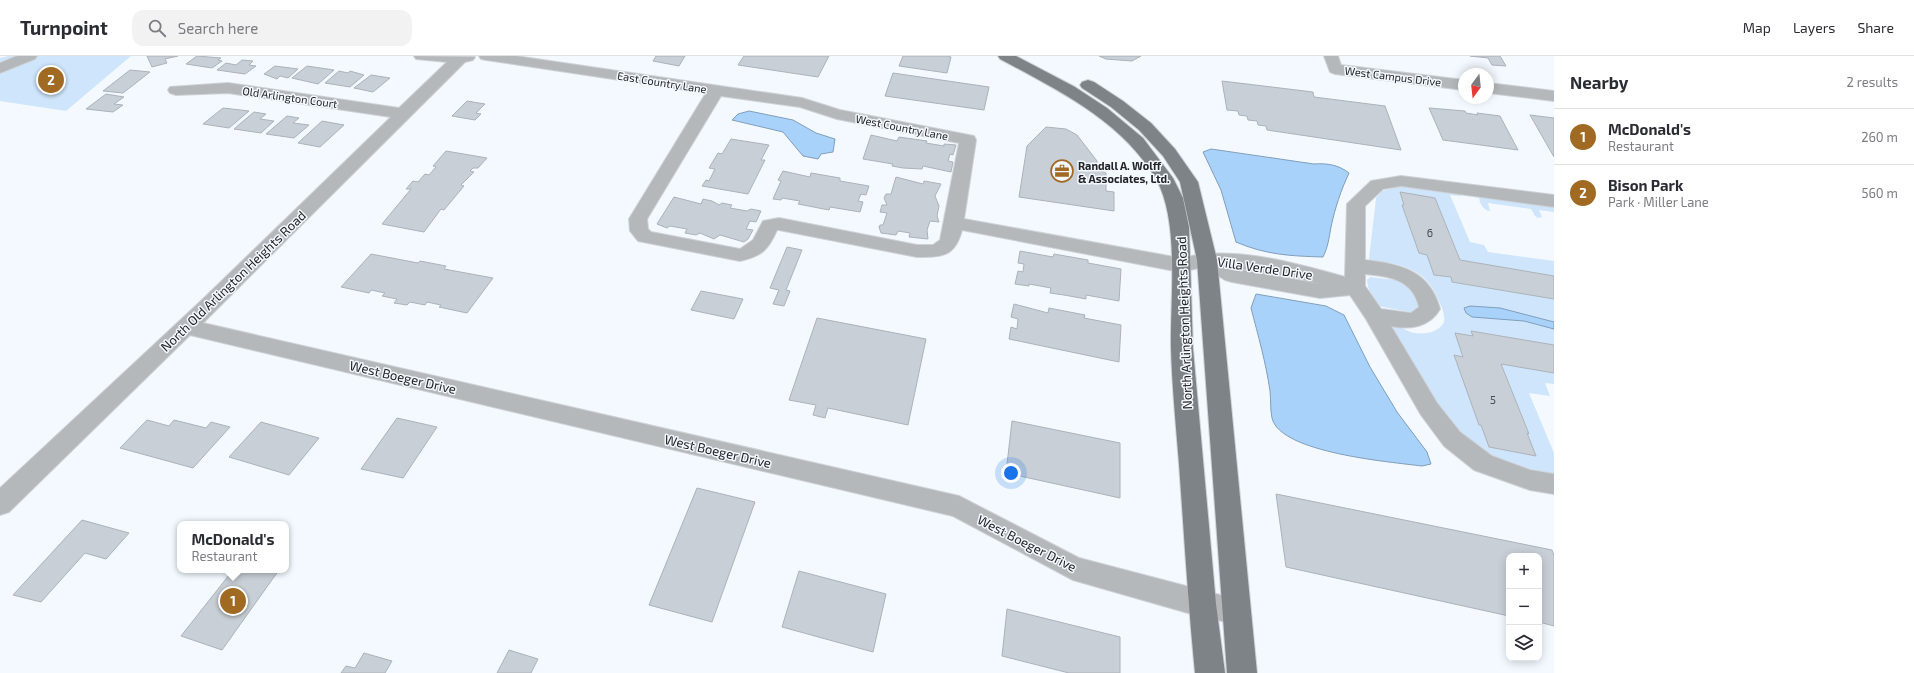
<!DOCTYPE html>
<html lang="en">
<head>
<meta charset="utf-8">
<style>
	body { margin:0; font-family:"Exo 2",sans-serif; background:#f2f2f3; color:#2b2b33 }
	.controls { position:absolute; right:12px; bottom:12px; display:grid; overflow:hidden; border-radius:8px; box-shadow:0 2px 10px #0003 }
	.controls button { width:36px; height:36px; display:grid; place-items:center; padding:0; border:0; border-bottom:1px solid #e1e1e2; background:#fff; color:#2b2b33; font:20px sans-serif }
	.compass { position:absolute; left:1458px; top:12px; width:36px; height:36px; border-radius:50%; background:#fff; box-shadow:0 2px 10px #0003; rotate:195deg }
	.you { position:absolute; left:1011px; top:417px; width:14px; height:14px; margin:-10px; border:3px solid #fff; border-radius:50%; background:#1a73e8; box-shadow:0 0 0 6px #1a73e833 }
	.badge { display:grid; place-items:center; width:26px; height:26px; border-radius:50%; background:#a06a23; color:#fff; font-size:13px; font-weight:700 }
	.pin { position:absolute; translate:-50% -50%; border:2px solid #fff; box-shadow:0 1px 4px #0006 }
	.popup { position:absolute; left:177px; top:465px; width:112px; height:52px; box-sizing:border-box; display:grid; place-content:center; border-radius:8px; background:#fff; filter:drop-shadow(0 1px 3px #0005); font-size:13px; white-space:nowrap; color:#7c7c81 }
	.popup b { font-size:15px; color:#2b2b33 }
	.popup::after { content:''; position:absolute; left:50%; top:100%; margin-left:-8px; border:8px solid transparent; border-top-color:#fff }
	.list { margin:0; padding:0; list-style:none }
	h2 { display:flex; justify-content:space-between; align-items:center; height:52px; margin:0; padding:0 16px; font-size:17px }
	h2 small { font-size:13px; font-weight:400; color:#7c7c81 }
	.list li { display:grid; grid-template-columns:26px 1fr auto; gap:12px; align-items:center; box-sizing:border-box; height:56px; padding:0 16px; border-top:1px solid #e1e1e2 }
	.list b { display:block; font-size:15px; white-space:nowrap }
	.list p { margin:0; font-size:13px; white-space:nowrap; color:#7c7c81 }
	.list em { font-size:13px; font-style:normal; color:#7c7c81 }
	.icon { flex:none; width:22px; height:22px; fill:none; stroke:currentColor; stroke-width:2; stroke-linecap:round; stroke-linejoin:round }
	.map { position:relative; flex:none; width:1554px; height:617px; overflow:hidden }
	header { display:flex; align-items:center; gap:24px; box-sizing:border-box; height:56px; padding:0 20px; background:#fff; border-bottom:1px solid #e1e1e2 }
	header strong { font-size:19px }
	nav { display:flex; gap:22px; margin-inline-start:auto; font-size:14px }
	.search { width:280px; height:36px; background:#f2f2f3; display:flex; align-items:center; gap:10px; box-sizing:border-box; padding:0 14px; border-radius:12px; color:#7c7c81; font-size:15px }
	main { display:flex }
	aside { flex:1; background:#fff }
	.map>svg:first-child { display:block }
</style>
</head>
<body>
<header>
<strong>Turnpoint</strong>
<div class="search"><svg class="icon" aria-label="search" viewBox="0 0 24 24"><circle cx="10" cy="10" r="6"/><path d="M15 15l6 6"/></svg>Search here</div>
<nav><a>Map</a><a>Layers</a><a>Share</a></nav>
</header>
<main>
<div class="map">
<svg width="1554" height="617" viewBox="0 0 1554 617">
	<rect width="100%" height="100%" fill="#f3f9fe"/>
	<path fill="#cfe5fb" d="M8,0H131L66,55L0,45V2Z
		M1400,130L1461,138V140L1450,139L1470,186L1484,189L1488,196L1554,205V328L1545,327L1550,340L1529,337L1554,397V418L1518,411L1496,402L1476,391L1449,366L1389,269L1399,268C1408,281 1437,281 1444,266C1445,258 1442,252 1439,245C1430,221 1413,211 1389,207L1390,209L1371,206L1369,203L1376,142L1382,135Z
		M1479,140L1554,150V156L1539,154L1542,161L1538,162L1535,160L1531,153L1488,147L1490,155C1483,155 1479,146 1479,140Z
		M1370,221L1403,225L1414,233L1420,254L1415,257L1378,250C1372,242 1368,234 1367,224Z"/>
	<path fill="#a9d2fb" stroke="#809ebb" d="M749,55L793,64L816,77L835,83L833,96L821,98L818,103L803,100L783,76L732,64L738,58Z
		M1211,93L1314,108C1327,107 1339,109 1349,117C1341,134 1335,152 1331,171C1329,182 1328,191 1323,201C1291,200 1266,199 1236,186L1221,134L1203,96Z
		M1256,238L1326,250L1344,259L1370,311L1397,356L1427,396L1431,408L1422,410C1391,406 1280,397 1272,362C1270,353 1271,343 1270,335C1266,307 1258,279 1251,252Z
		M1470,250L1500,252L1554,266V273L1524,265L1472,261L1466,257L1464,252Z"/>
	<path fill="#c9cfd6" stroke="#acb2b9" d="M147,0H178L165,3L167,7L152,11Z
		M197,0L221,2L218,4L222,5L212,12L186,8Z
		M656,0H685L679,10L653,5Z
		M744,0H829L818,21L738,9Z
		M903,0H947L951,1L947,17L899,10Z
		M1099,0H1141L1132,5L1106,3Z
		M1470,0H1500L1506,10L1492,9L1488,2Z
		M242,4L253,5L249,9L256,10L245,18L217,14L226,7L236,9Z
		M275,10L298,13L288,22L280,20L277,23L264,18Z
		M307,10L334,14L318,28L292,22Z
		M130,14L150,16L123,37L103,35Z
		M339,15L348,17L350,15L364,19L350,31L325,27Z
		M893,17L989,31L984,54L885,40Z
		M371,19L390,22L373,36L354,32Z
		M1222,25L1313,36L1314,41L1385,50L1401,94L1267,74L1266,70L1258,69L1257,65L1248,64L1247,60L1239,59L1238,55L1227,54Z
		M106,38L124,41L114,48L123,49L113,56L86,53Z
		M467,45L485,48L476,57L481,58L475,64L452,60Z
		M223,52L249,55L229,72L203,68Z
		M1429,52L1465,55L1466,57L1478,59L1477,57L1500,60L1518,94L1443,84Z
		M254,56L266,58L260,63L274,65L261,77L234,73Z
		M1530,59L1554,62V101Z
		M287,60L299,62L293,67L309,69L294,82L266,78Z
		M322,65L344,69L320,91L298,87Z
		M1046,71L1066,73L1077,79L1097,105V113L1106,117V135L1114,136V155L1019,141L1027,90Z
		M871,79L897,85L899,81L927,85L926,87L944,90V88L956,89L953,99L950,98L948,105L953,106L951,116L923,110L922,113L903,112L892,110L893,108L863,103Z
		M731,83L769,89L761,104H765L748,138L702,130L706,124L709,125L715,113L709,112L718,97L722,98Z
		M446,95L487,102L478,112H473L470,115L474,116L461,129L464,130L444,154L441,153L424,176L382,168L411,133H406L413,125L418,126L425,118L429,119L436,111L433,110Z
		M783,115L810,121L811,117L840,122V125L869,130L866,139L861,138L858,145L863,146L860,156L830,151L829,154L798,148L800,145L782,142L781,144L773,143L781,125L778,124Z
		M896,121L923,128L924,125L941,128L935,140L939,150L937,160L939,166L930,165L927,174L928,183L909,181L910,177L898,175L896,179L881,177L879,171L880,169H883L887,157L880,156L882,149H887L884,142L886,138H891Z
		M1400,136L1435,142L1460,204L1554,220V243L1452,226L1451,221L1434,219L1427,199L1419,197L1402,149H1404Z
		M674,141L701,148L703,143L712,145L719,149L722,147L732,149L730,152L747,155L751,153L761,155L756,166L750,165L746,173L753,174L748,183L744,186L720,179L714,183L700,177L696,179L685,177L687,173L670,170L667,172L657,168Z
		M787,191L802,194L786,234L790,235L784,250L773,248L779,234L770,232Z
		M1020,195L1053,201L1054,198L1088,204V207L1121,213L1119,245L1086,239V243L1064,239L1050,237L1051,232L1029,228V230L1015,228L1018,215L1023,216L1024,208L1018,207Z
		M371,198L418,207L420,205L446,210L444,213L493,222L467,257L439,251L441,249L427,246L425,249L410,246L407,249L394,247L397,243L382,240L385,237L371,234L369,237L341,231Z
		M701,235L743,243L734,263L691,254Z
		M1014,248L1048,257L1049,252L1085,259L1084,262L1121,269L1119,306L1009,283L1011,271L1017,273L1018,263L1011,261Z
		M817,262L926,283L908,369L828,352L825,362L813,359L816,349L789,344Z
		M1471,275L1554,289V317L1501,308L1529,378L1527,377L1536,400L1489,391L1481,369H1479L1454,299L1463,301L1455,277L1473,280Z
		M397,362L437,371L403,422L361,413Z
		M147,364L169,370L174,364L206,372L211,366L230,371L193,412L120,392Z
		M1012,365L1120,387V442L1006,417Z
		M261,366L319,382L289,419L229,401Z
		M697,432L755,446L712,566L649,549Z
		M1276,438L1552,494L1554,500V570L1539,566V500H1509V560L1286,511Z
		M82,464L129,477L106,503L85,497L41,546L13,539Z
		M233,514H279L222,594L181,580Z
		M799,515L886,538L873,596L782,571Z
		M1007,553L1120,581V617H1069L1002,600Z
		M509,594L538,603L531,617H497Z
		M364,597L392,605L385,617H341L346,610L355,612Z"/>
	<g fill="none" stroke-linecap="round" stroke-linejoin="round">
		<g stroke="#cdd2d7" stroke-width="2">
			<path id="minor" d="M17,0H37L35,3L0,17V7Z
				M414,0L475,1L473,4L465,6L203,267L959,440L1079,502L1247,546L1251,555L1247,564L1237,568L1202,561L1073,524L953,460L190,279L9,456L0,459V432L203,243L391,61L228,37L176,39L170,37L168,34L170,31L228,27L399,52L447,6L416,3Z
				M479,0H516L802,42L840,54L974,80L976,84L964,163L1180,202C1189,201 1198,198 1208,198C1253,195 1302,209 1345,221L1347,148L1371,125L1401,120L1554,139V151L1401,130L1383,133L1365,150V204C1401,208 1430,215 1440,253C1430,271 1410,274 1391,270L1437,347L1460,376L1492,400L1530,414L1554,418V438L1530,434L1474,414L1444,390L1421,359L1366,263L1350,239L1320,242L1232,226L1225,224L1204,211L1180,216L962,174C955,201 942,201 917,201L779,174H777C768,194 762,200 740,205L638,185L630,175L629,163L706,37L486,4L481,3ZM721,40L800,51L837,63L959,87L940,184L933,189H917L779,162L763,165L753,184L740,193L651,176L648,173L647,163ZM1236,212L1282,219L1321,228L1237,213ZM1365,218C1390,220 1413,224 1419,251L1411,257L1381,253L1365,230Z
				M1324,0H1338L1341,9L1464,24V34L1335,18L1330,16Z
				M1488,27L1554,35V45L1488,37Z"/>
		</g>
		<g stroke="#cdd2d7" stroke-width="2">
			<path id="major" d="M998,0H1016L1075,31L1107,52L1143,82L1173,122L1183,142L1189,171L1193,293L1216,548L1225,617H1195C1188,547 1184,477 1179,408C1176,369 1172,331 1171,292C1170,244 1180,165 1156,123C1121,64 1057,34 1000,3Z
				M1088,24L1094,26L1123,45L1151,67L1175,93L1198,126L1217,204L1257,617H1227L1197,204L1180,126L1163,100L1139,74L1111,51L1082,32L1080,29L1082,26Z"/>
		</g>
		<use href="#minor" fill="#b5b8bb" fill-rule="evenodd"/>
		<use href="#major" fill="#7e8388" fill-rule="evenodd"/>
	</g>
	<defs>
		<g id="office-ring" transform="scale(1.15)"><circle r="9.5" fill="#f3f9fe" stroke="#a06a23" stroke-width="1.5"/><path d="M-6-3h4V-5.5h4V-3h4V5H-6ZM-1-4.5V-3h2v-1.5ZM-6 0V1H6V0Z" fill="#a06a23"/></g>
	</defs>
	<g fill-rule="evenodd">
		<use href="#office-ring" x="1062" y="115"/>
	</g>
	<g text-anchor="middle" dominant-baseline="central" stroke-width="3" stroke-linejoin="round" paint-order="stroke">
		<g font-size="11" fill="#212326" stroke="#f3f9fe">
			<text transform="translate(1393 20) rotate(7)">West Campus Drive</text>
			<text transform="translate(662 26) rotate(9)">East Country Lane</text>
			<text transform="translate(290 41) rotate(8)">Old Arlington Court</text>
			<text transform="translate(902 71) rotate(11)">West Country Lane</text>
		</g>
		<g font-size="11" font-weight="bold" fill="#212326" stroke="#f3f9fe" text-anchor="start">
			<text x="1078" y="109">Randall A. Wolff<tspan x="1078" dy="13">&amp; Associates, Ltd.</tspan></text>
		</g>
		<g font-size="11" fill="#4b4e52">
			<text x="1430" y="176">6</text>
			<text x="1493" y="343">5</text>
		</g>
		<g font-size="13" fill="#212326" stroke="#f3f9fe">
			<text transform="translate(1265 212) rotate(8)">Villa Verde Drive</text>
			<text transform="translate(233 225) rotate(-44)">North Old Arlington Heights Road</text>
			<text transform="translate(1184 267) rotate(-92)">North Arlington Heights Road</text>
			<text transform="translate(403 321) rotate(13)">West Boeger Drive</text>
			<text transform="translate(718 395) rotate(13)">West Boeger Drive</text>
			<text transform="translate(1027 487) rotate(27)">West Boeger Drive</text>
		</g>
	</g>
</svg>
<div class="controls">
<button>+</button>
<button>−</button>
<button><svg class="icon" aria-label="layers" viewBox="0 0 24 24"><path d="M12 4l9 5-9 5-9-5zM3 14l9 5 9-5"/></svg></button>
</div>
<svg class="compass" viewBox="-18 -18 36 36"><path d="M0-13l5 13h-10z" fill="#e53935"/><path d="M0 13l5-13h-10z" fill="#7c7c81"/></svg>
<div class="you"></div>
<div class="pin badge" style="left:233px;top:545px">1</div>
<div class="popup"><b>McDonald's</b>Restaurant</div>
<div class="pin badge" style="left:51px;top:24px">2</div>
</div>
<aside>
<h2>Nearby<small>2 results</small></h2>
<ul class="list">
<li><span class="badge">1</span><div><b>McDonald's</b><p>Restaurant</p></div><em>260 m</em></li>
<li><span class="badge">2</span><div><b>Bison Park</b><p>Park · Miller Lane</p></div><em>560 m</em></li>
</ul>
</aside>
</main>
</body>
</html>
